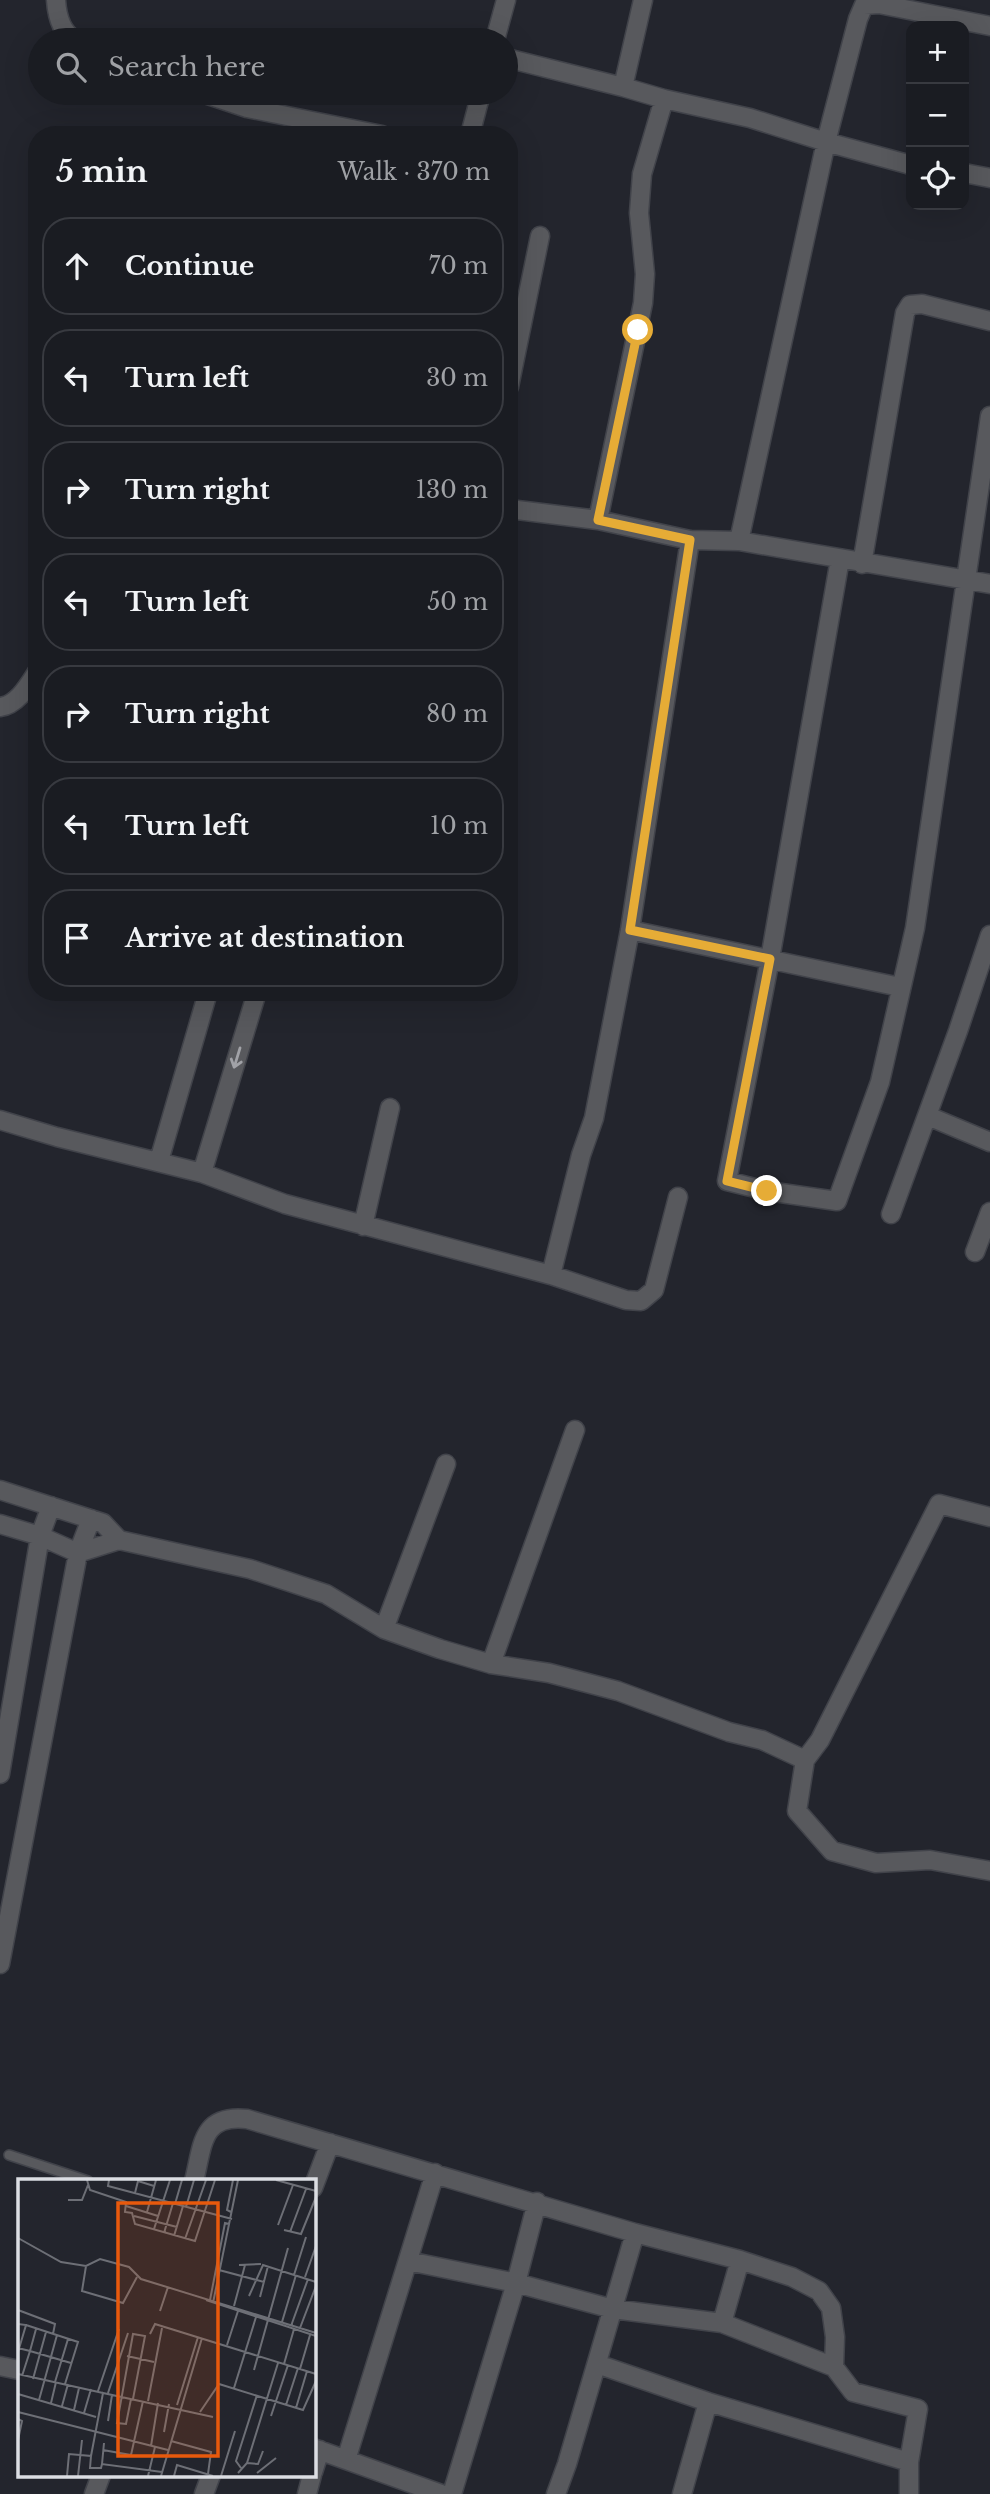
<!DOCTYPE html>
<html lang="en">
<head>
<meta charset="utf-8">
<style>
	body { margin:0; font-family:"Libre Baskerville",serif; background:#27292f; color:#f1f3f6 }
	.controls { position:absolute; right:21px; top:21px; display:grid; overflow:hidden; border-radius:14px; box-shadow:0 7px 28px #0002 }
	.controls button { width:63px; height:63px; display:grid; place-items:center; padding:0; border:0; border-bottom:2px solid #383a40; background:#1a1c22; color:#f1f3f6; font:35px sans-serif }
	.stop { position:absolute; width:21px; height:21px; margin:-16px; border:5px solid #e6ac36; border-radius:50%; background:#fff }
	.stop.end { background:#e6ac36; border-color:#fff; box-shadow:0 2px 7px #0008 }
	.list { margin:0; padding:0; list-style:none }
	h2 { display:flex; justify-content:space-between; align-items:center; height:91px; margin:0; padding:0 28px; font-size:30px }
	h2 small { font-size:23px; font-weight:400; color:#9fa1a5 }
	.list li { display:grid; grid-template-columns:46px 1fr auto; gap:21px; align-items:center; box-sizing:border-box; height:98px; margin:0 14px 14px; padding:0 14px; border:2px solid #383a40; border-radius:28px }
	.list b { display:block; font-size:26px; white-space:nowrap }
	.list em { font-size:23px; font-style:normal; color:#9fa1a5 }
	.icon { flex:none; width:38px; height:38px; fill:none; stroke:currentColor; stroke-width:2; stroke-linecap:round; stroke-linejoin:round }
	.map { position:relative; flex:none; width:990px; height:2494px; overflow:hidden }
	.search { position:absolute; background:#1a1c22; box-shadow:0 7px 28px #0002; left:28px; top:28px; width:490px; height:77px; display:flex; align-items:center; gap:18px; box-sizing:border-box; padding:0 24px; border-radius:38px; color:#9fa1a5; font-size:26px }
	.panel { position:absolute; background:#1a1c22; box-shadow:0 7px 28px #0002; left:28px; top:126px; width:490px; height:875px; border-radius:28px }
	.map>svg:first-child { display:block }
</style>
</head>
<body>
<div class="map">
<svg width="990" height="2494" viewBox="0 0 990 2494">
	<rect width="100%" height="100%" fill="#23252d"/>
	<g fill="none" stroke-linecap="round" stroke-linejoin="round">
		<g stroke="#41434a" stroke-width="12">
			<path id="lane" d="M9,2155L88,2181"/>
		</g>
		<g stroke="#41434a" stroke-width="21">
			<path id="street" d="M56,0C57,16 61,32 75,40
				M495,40L506,0
				M506,58L623,87L664,99L750,118L826,142L911,165
				M623,87L643,0
				M202,93L247,108L382,135
				M470,135L481,93
				M964,173L990,178
				M509,387L540,236
				M509,509L598,520L690,540L739,541L990,584
				M598,520L643,303L645,274L639,213L642,174L664,99
				M739,541L826,142L858,19L864,5L879,4L990,26
				M840,559L770,959L727,1181L767,1191L837,1201L880,1082L915,928L990,416
				M862,564L905,313L910,305L922,304L990,321
				M0,707C17,705 28,686 37,672
				M630,930L900,987
				M928,1116L990,1142
				M0,1120L57,1137L202,1173L285,1204L551,1275L626,1300L641,1301L654,1290L678,1197
				M159,1161L208,992
				M202,1173L257,992
				M891,1214L958,1031L990,935
				M363,1226L390,1108
				M975,1252L990,1212
				M551,1275L581,1155L594,1118L630,930L690,540
				M0,1490L103,1523L119,1540
				M0,1524L40,1536L78,1553L119,1540L250,1569L326,1594L384,1629L440,1649L491,1664L549,1673L618,1691L729,1732L762,1740L805,1760L797,1811L832,1851L876,1863L930,1860L990,1871
				M384,1629L446,1464
				M491,1664L575,1430
				M805,1760L820,1740L939,1504L990,1517
				M0,1774L40,1536L51,1506
				M0,1964L78,1553L91,1519
				M194,2181C203,2145 201,2114 247,2119L635,2233L740,2260L792,2277L819,2291L831,2308L835,2337L834,2367L853,2392L918,2409L909,2462V2494
				M313,2188L330,2143
				M408,2261L516,2283L613,2309L722,2323L834,2367
				M722,2323L740,2260
				M597,2364L708,2402L909,2462
				M0,2366L19,2370
				M313,2448L441,2494
				M346,2460L435,2173
				M313,2472L320,2450
				M94,2494L101,2475
				M204,2494L211,2475
				M307,2494L312,2475
				M452,2494L516,2283L537,2202
				M556,2494L567,2464L635,2233
				M682,2494L708,2402"/>
		</g>
		<use href="#lane" stroke="#58595d" stroke-width="9"/>
		<use href="#street" stroke="#58595d" stroke-width="18"/>
	</g>
	<defs><path id="oneway-shaft" d="M-6 0H5M1.5-3L5.5 0L1.5 3" fill="none" stroke-width="1.6" stroke-linecap="round" stroke-linejoin="round" transform="scale(1.75)"/></defs>
	<use stroke="#a1a2a7" href="#oneway-shaft" transform="translate(237 1058) rotate(107)"/>
	<g fill="none" stroke-linecap="round" stroke-linejoin="round">
		<path stroke="#e6ac36" stroke-width="9" d="M638,330L598,520L690,540L630,930L770,959L727,1181L767,1191"/>
	</g>
	<g transform="translate(18 2179)">
		<rect width="298" height="298" fill="#23252d"/>
		<path fill="none" stroke="#6d6f76" stroke-width="2" d="M69,1L72,11L108,23L107,33L114,34L117,45L177,62L197,1M91,1L90,7L214,40M258,1L298,12M117,14L120,2L136,7M50,21H64L70,6M157,25L164,1M108,27L140,37M168,28L176,1M129,33L138,1M213,33L209,31L215,1M116,37L159,48M260,46L275,6M136,50L152,1M266,51L283,55L298,18M272,53L288,10M146,54L155,24M156,57L165,27M0,59L43,83L68,87L82,80L111,88L123,100L298,154M167,60L188,1M221,86L243,85M68,87L64,112L105,124L119,98M201,91L246,103M276,96L288,58M287,98L298,67M231,117L245,86L298,103M242,118L250,87M188,121L298,157M192,121L207,44L211,45M195,124L220,1M216,127L227,86M0,131L37,145L35,155M142,132L150,108M264,143L278,96M0,145L8,146L0,173M8,146L60,163L47,205M273,147L290,100M282,149L298,107M18,150L12,172L53,184M132,155L137,145L298,195M209,166L220,132M0,169L12,172L4,197M109,177L136,183M266,185L276,150M282,190L292,156M236,191L270,69M0,195L85,214M15,200L28,153M37,203L50,160M216,209L238,138M80,212L101,150M90,214L110,154M0,215L78,238M113,220L108,245L99,244L115,155L127,157L115,220M21,221L39,156M130,222L144,149M33,224L38,203M159,226L180,158M268,226L280,189M44,227L50,205M278,229L289,192M56,231L61,209M0,233L150,271M182,233L201,205L285,231L298,202M66,234L73,210M253,237L270,186M0,240L4,242L0,261M90,242L94,216M146,253L151,225M153,262L193,273L190,295M133,267L140,224M85,271L113,276L125,222M73,277L85,214L195,238M229,284L240,285L245,272M84,285L86,264M223,289L218,282L239,216M220,294L229,284L260,184M239,294L258,279M49,297L51,275L73,277L72,289H83L84,285L144,293M60,297L64,261M130,297L137,268M143,297L184,159M156,297L159,286L195,297M203,297L217,252"/>
		<path fill="#e8590c" fill-opacity="0.15" stroke="#e8590c" stroke-width="3.5" d="M100,24H200V277H100Z"/>
		<rect width="298" height="298" fill="none" stroke="#dcdee3" stroke-width="3.5"/>
	</g>
</svg>
<div class="controls">
<button>+</button>
<button>−</button>
<button><svg class="icon" aria-label="locate" viewBox="0 0 24 24"><circle cx="12" cy="12" r="6"/><path d="M12 2v4M12 18v4M2 12h4M18 12h4"/></svg></button>
</div>
<div class="stop" style="left:638px;top:330px"></div>
<div class="stop end" style="left:767px;top:1191px"></div>
<div class="search"><svg class="icon" aria-label="search" viewBox="0 0 24 24"><circle cx="10" cy="10" r="6"/><path d="M15 15l6 6"/></svg>Search here</div>
<section class="panel">
<h2>5 min<small>Walk · 370 m</small></h2>
<ul class="list">
<li><svg class="icon" aria-label="ahead" viewBox="0 0 24 24"><path d="M12 20V5M6 11l6-6 6 6"/></svg><div><b>Continue</b></div><em>70 m</em></li>
<li><svg class="icon" aria-label="left" viewBox="0 0 24 24"><path d="M17 20v-9H6M10 6l-5 5 5 5"/></svg><div><b>Turn left</b></div><em>30 m</em></li>
<li><svg class="icon" aria-label="right" viewBox="0 0 24 24"><path d="M7 20v-9h11M14 6l5 5-5 5"/></svg><div><b>Turn right</b></div><em>130 m</em></li>
<li><svg class="icon" aria-label="left" viewBox="0 0 24 24"><path d="M17 20v-9H6M10 6l-5 5 5 5"/></svg><div><b>Turn left</b></div><em>50 m</em></li>
<li><svg class="icon" aria-label="right" viewBox="0 0 24 24"><path d="M7 20v-9h11M14 6l5 5-5 5"/></svg><div><b>Turn right</b></div><em>80 m</em></li>
<li><svg class="icon" aria-label="left" viewBox="0 0 24 24"><path d="M17 20v-9H6M10 6l-5 5 5 5"/></svg><div><b>Turn left</b></div><em>10 m</em></li>
<li><svg class="icon" aria-label="arrive" viewBox="0 0 24 24"><path d="M6 21V4h12l-3 4 3 4H6"/></svg><div><b>Arrive at destination</b></div></li>
</ul>
</section>
</div>
</body>
</html>
